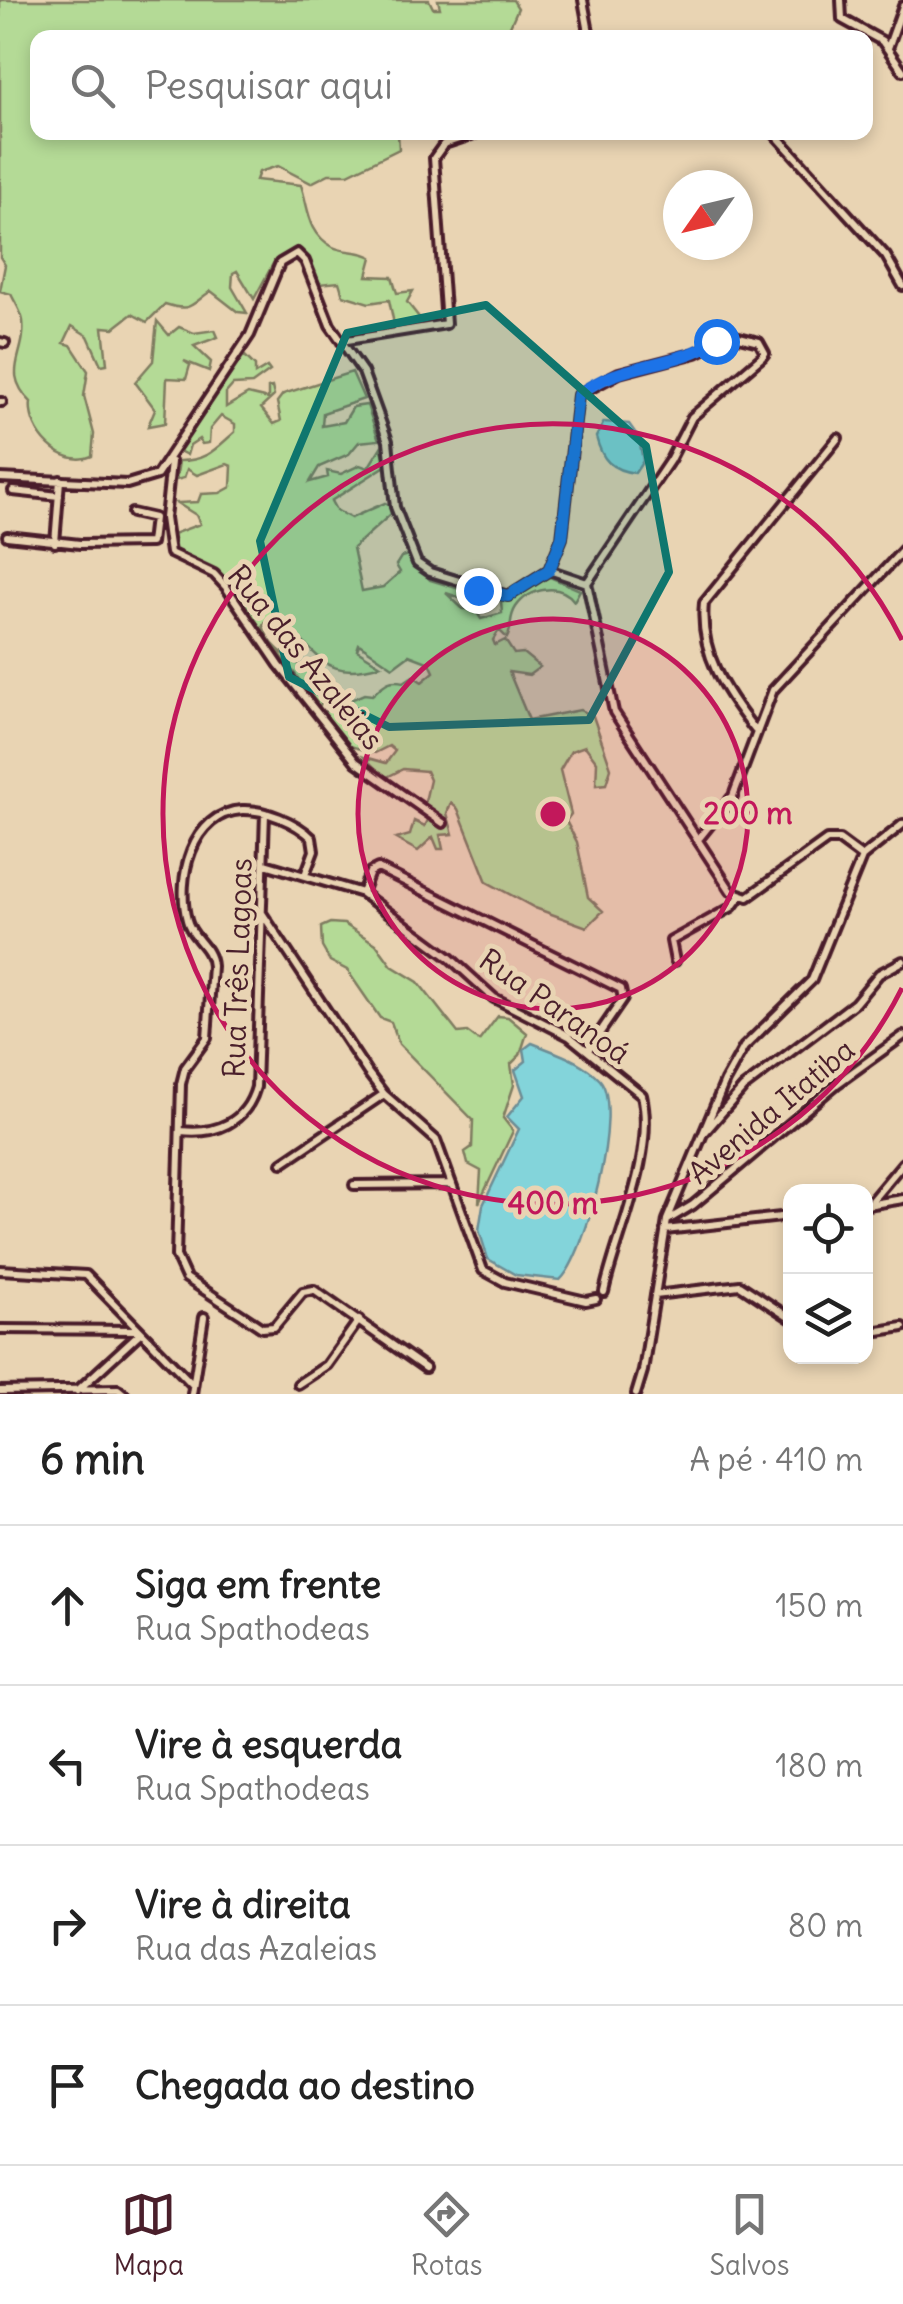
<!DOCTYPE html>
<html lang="pt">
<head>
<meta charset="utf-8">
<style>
	body { margin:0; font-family:Delius,sans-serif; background:#f6f6f6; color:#222 }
	.controls { position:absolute; right:30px; bottom:30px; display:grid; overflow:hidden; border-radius:20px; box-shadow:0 5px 15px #0003 }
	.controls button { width:90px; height:90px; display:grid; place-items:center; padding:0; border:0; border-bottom:2px solid #e0e0e0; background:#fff; color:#222; font:50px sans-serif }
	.compass { position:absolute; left:663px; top:170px; width:90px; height:90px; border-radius:50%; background:#fff; box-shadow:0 5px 15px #0003; rotate:236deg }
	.stop { position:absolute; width:30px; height:30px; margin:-22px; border:8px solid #1a73e8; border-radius:50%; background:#fff }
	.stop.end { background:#1a73e8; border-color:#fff; box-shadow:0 2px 10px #0008 }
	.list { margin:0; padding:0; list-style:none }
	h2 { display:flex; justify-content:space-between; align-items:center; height:130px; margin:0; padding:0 40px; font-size:42px }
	h2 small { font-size:32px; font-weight:400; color:#767676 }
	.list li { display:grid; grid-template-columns:65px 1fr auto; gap:30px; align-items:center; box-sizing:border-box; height:160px; padding:0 40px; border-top:2px solid #e0e0e0 }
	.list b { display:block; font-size:38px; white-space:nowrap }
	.list p { margin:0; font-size:32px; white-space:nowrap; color:#767676 }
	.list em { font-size:32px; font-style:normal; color:#767676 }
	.icon { flex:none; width:55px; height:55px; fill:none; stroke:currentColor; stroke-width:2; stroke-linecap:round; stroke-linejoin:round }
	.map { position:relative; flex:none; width:903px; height:1394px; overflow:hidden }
	.search { position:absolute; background:#fff; box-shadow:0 5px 15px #0003; left:30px; right:30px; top:30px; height:110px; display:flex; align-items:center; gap:25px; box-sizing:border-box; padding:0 35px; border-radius:20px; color:#767676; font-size:38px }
	.sheet { height:770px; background:#fff }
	nav { display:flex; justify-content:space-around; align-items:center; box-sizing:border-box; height:140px; border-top:2px solid #e0e0e0; background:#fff; font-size:28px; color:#767676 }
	nav a { display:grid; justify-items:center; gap:5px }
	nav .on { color:#4a1f2b }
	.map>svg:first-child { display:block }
</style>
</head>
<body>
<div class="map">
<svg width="903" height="1394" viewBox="0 0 903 1394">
	<rect width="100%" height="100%" fill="#e9d4b3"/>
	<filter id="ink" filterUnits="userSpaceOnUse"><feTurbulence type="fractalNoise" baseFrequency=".01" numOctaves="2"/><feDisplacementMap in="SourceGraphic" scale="20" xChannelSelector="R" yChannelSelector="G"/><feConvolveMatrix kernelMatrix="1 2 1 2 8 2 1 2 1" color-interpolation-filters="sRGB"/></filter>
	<g filter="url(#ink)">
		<path fill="#b4da96" stroke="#7f7c60" stroke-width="2.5" d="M0,0H429L433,8H440L438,0H513L518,8L510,26L519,37L38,38V132L398,133L399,149L348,174H329L311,183L278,166L259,172L256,180L301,185C309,208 307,233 333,247C345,253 360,250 372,257L367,276L392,277L397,293L413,291L407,302L422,321L417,327L395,329L389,300L369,303L343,295L339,282L319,284L297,249L275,260L254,299L237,271L233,273L232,287L247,313L238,312L211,291C191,304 192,313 165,304L147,322L132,314L114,328L103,327L107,364L101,365L88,336L72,326L64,343L71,345L88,371L84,396L94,434L92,456C63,469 27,432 31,402C0,371 27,356 23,321C22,312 14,301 11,294L0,291L5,265L0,257Z
			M157,321L169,335L179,327L194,333L215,330L218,337L194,346L211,362L209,371L184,361L190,365L186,379L167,378L165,423L148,426L155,409L135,382L153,361Z
			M244,355L255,366V374L267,367L270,371L252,384L233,385L226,393V407L248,394L268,399V388L272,387L274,396L261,408L274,424L281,421L277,402L283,394L352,372L364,399L323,413L322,426L344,422L353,407L367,405L379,440L359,442L349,454L319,467L310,482L328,477L327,471L341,474L360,465L368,468L381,447L387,465L331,501L336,510L351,518L385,503L390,506L391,514L353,548L362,591L383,587L400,572L396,565L401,557L408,555L430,580L492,599L483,605L446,593L463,609H475L481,619L502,613L501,601L550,577L580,590L574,601C560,582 529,588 516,607C508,619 513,627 507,638L499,630L493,640L495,645L505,640L514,654L523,653L540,667L529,675L509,672L529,720L580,710L593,716L611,768L606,784L596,785L597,762L585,746L571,751L560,770L571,814L566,821L577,842L588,897L603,911L587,927L535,908L487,882L458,809L451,803L447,813L453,834L440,835L443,849H438L433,837L418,851L396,839L410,835L414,821L425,826L429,818L447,823L424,806L430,780L426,771L403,769L385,778L364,757L386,763L395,751L389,746L375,753L350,746L321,713L364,694L372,695C383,686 387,678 404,682L413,676L422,682L434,672L430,663L409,655L393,667L359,644L357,650L381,665C315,685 321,642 269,619L263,625C269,652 300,663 320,678L326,677L323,690L330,693L319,706L222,577L174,553L170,535L200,524L196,515L177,503L198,502L201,494L220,493L231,487L232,466L227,464L197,475L187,469L184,478L176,480L179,461C208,461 217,447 235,432V424L221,416L210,429L209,443L202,444L199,439L190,445L187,455L179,451Z
			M330,923L344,924L376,944L392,966L418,982L458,1033L467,1032L479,1041L498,1016L508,1017L527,1033L520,1055L511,1064L514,1085L503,1118L513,1131L479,1203L481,1171L468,1164L465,1152L472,1147L473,1120L399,1044L391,1022L380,1018L347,970L330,961L322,947L321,927Z"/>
		<path fill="#83d4da" stroke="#6c8c94" stroke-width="2.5" d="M604,422L629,424L639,438L643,461L635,473C611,470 602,460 596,437Z
			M532,1043C556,1053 582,1060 600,1080C624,1108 586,1257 560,1280L516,1275L488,1259L479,1230L483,1205L519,1129L507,1117L524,1096L515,1070L526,1061L524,1049Z"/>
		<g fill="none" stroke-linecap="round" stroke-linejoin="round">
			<g stroke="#4a1f2b" stroke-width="14">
				<path id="street" d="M583,0L590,38
					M841,0L842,19L882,41L903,71
					M888,48L903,6
					M773,132L886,256L903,286
					M341,341L446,324L434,158L444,144L480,132
					M0,342L5,343
					M0,402H2
					M171,462L165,518L170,553L214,574L226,587L279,665L356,762L443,823
					M0,478L127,484L157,475L250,335L280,263L297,253L305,261L330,325L363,372L388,441L395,507L417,563L430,572L508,596L549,570L562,538L578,395L619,373L696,353L731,335L759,342L765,353L762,357L692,417L670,460L587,583
					M13,491L59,496
					M7,536L80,544L151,543L154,518L132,513
					M55,543L60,480
					M549,570L587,583L614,712L731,891L748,897L827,840H839L862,857
					M755,730C725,692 699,653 704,603L838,438
					M700,837L733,796L773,690L903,550
					M265,864L362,893L450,958L494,998L569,1036L642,1095C656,1155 616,1236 604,1292
					M305,875L314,851L312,838C296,822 264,809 242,810C191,813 176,880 187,920C191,938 211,946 212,966L207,1038L185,1068L181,1084L176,1256L186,1278L262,1328L274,1327L303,1292L314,1290L425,1368
					M362,893L370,872L378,868L621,989L623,999L588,1050
					M262,913L368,1073L384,1094L436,1140L483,1270L505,1282L586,1301L596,1299
					M675,961L671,941L732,907L740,896
					M181,1131C215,1135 246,1123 256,1087L265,813
					M705,1132L743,1088L855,1003L879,974L903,961
					M282,1163L384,1094
					M354,1185L452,1184
					M867,1205L903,1199
					M868,1205L903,1163
					M668,1220L693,1205L838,1083L903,1036
					M665,1230L790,1216
					M0,1270L86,1275L193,1385
					M655,1295L740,1285L790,1318
					M0,1329L137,1330
					M866,1333L903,1327
					M298,1384L327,1365L359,1320
					M0,1391L118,1389L124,1394
					M77,1391L140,1333
					M192,1394L204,1317
					M636,1394L643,1371L667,1220L725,1081L744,1047L812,980L862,857L903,824"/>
			</g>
			<use href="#street" stroke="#e9d4b3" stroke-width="6"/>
		</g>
	</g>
	<g fill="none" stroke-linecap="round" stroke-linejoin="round" filter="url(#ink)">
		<path stroke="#1a73e8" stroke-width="12" d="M478,590L508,596L549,570L562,538L578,395C618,362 674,368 716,341"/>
	</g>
	<path fill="#0f766e" fill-opacity="0.2" stroke="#0f766e" stroke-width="8" stroke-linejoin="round" d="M486,305L646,446L669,572L589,720L389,727L289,677L260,541L347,333Z"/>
	<circle cx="553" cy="814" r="195" fill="#c2185b" fill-opacity=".12"/>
	<g fill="none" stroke="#c2185b" stroke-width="5">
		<circle cx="553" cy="814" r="195"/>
		<path d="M902 988A390 390 0 1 1 902 640"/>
	</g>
	<g text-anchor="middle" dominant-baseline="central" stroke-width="10" stroke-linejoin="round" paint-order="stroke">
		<g font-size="30" fill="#4a1f2b" stroke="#e9d4b3">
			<text transform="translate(306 657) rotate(51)">Rua das Azaleias</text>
			<text transform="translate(237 968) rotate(-88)">Rua Três Lagoas</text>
			<text transform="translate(555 1006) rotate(35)">Rua Paranoá</text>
			<text transform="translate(771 1111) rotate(-40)">Avenida Itatiba</text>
		</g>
	</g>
	<circle cx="553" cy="814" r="15" fill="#c2185b" stroke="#e9d4b3" stroke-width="5"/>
	<g font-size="30" text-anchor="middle" font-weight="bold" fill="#c2185b" stroke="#e9d4b3" stroke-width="10" stroke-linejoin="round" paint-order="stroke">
		<text x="748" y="824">200 m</text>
		<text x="553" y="1214">400 m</text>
	</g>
</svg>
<div class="controls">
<button><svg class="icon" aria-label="locate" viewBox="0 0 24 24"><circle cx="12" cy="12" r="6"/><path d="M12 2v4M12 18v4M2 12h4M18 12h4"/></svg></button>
<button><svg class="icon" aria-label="layers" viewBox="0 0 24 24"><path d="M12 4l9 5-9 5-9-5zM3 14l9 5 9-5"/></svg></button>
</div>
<svg class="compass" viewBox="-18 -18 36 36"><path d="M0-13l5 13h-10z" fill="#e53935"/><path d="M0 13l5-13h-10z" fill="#767676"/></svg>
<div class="stop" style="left:716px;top:341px"></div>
<div class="stop end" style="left:478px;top:590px"></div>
<div class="search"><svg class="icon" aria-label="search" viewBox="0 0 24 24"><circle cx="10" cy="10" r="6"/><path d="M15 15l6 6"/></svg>Pesquisar aqui</div>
</div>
<section class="sheet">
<h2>6 min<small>A pé · 410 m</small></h2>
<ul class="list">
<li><svg class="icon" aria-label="ahead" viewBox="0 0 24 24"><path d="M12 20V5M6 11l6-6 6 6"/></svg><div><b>Siga em frente</b><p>Rua Spathodeas</p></div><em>150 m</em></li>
<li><svg class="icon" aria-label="left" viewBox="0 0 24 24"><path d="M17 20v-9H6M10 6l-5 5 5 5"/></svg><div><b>Vire à esquerda</b><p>Rua Spathodeas</p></div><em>180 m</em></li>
<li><svg class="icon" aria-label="right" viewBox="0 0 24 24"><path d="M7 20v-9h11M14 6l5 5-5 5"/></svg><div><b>Vire à direita</b><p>Rua das Azaleias</p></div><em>80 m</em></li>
<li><svg class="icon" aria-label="arrive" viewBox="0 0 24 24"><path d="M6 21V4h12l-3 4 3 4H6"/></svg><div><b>Chegada ao destino</b></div></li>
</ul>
</section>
<nav>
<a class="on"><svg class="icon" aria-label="map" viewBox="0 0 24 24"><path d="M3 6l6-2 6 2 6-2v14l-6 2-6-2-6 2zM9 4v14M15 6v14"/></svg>Mapa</a>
<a><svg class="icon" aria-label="directions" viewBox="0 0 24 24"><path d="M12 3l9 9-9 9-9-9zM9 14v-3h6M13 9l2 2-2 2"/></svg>Rotas</a>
<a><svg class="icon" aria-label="saved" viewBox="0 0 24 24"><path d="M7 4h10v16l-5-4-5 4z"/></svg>Salvos</a>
</nav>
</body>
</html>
